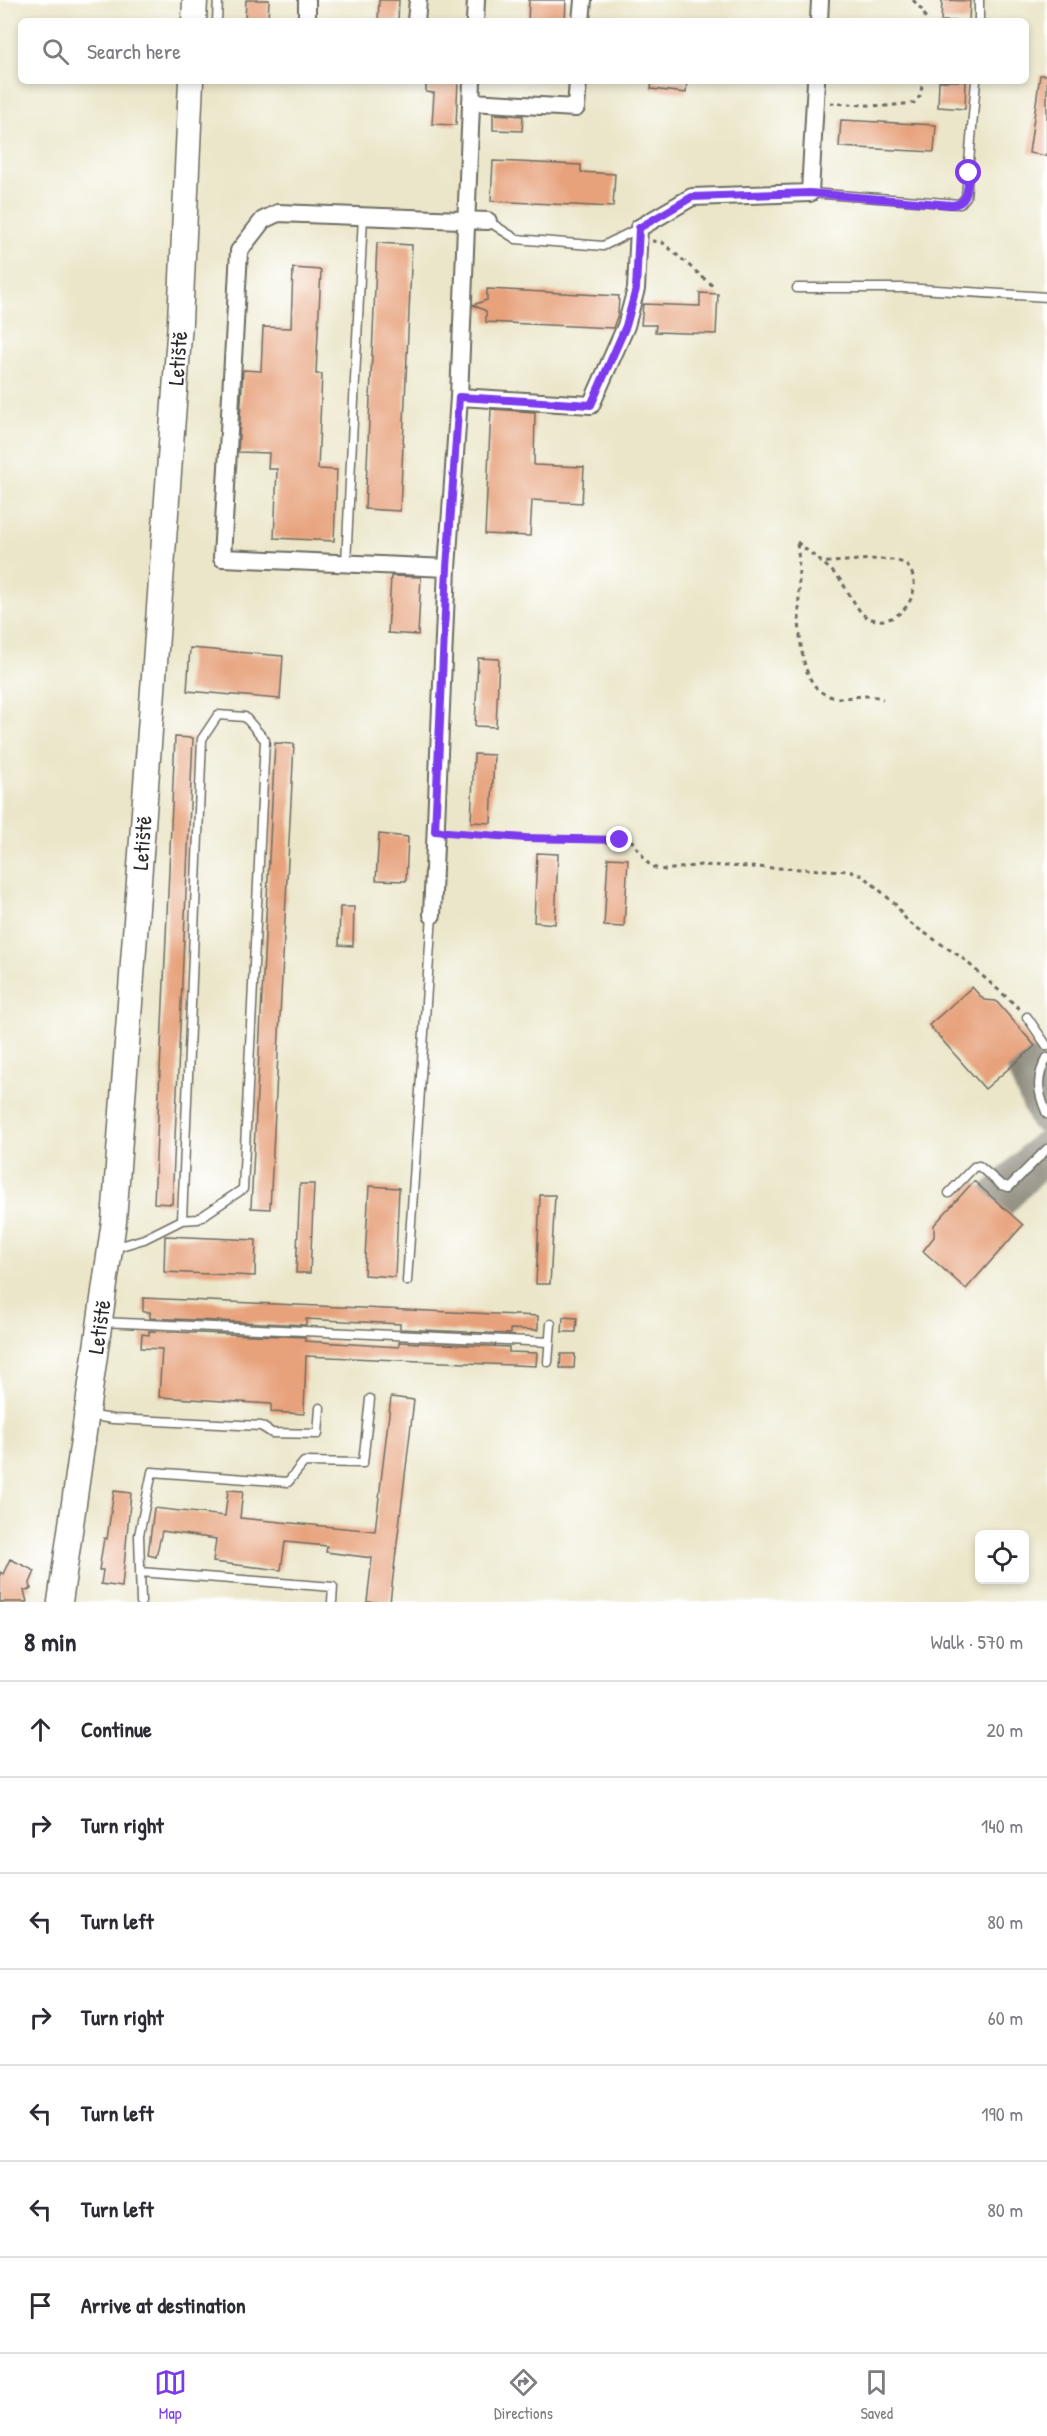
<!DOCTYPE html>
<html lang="en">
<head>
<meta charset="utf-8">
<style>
	body { margin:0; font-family:"Patrick Hand",sans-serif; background:#f7f7f7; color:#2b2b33 }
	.controls { position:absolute; right:18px; bottom:18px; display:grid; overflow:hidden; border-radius:9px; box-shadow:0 3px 9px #0003 }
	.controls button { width:54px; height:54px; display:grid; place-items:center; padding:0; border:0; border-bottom:2px solid #e1e1e2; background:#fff; color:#2b2b33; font:30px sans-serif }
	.stop { position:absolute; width:18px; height:18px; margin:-14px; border:4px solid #7c3aed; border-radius:50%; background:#fff }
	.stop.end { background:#7c3aed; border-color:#fff; box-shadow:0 2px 6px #0008 }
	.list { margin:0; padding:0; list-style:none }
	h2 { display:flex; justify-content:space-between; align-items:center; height:78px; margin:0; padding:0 24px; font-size:26px }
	h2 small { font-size:20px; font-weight:400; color:#7c7c81 }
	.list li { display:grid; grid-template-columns:39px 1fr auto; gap:18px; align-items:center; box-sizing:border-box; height:96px; padding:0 24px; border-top:2px solid #e1e1e2 }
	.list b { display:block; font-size:22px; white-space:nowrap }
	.list em { font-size:20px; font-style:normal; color:#7c7c81 }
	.icon { flex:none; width:33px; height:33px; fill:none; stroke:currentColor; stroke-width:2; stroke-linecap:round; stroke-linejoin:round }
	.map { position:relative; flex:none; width:1047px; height:1602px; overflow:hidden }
	.search { position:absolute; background:#fff; box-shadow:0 3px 9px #0003; left:18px; right:18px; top:18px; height:66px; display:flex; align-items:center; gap:15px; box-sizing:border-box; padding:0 21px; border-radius:9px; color:#7c7c81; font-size:22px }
	.sheet { height:750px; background:#fff }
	nav { display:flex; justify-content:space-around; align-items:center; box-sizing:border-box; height:84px; border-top:2px solid #e1e1e2; background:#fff; font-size:16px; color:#7c7c81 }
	nav a { display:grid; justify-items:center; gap:3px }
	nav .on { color:#7c3aed }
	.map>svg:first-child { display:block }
</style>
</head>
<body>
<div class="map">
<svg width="1047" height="1602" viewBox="0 0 1047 1602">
	<rect width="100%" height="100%" fill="#fff"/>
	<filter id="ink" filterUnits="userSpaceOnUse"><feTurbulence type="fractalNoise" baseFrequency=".0167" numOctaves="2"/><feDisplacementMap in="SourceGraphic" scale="12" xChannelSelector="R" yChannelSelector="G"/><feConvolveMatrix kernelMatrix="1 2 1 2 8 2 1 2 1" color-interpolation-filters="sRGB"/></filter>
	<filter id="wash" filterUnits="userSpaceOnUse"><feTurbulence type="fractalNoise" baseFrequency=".008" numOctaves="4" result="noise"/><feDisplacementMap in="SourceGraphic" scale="24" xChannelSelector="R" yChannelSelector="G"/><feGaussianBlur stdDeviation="1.35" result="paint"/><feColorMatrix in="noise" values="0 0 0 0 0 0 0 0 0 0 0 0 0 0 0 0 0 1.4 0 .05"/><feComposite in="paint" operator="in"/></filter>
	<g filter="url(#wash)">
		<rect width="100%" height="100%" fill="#ebe6c9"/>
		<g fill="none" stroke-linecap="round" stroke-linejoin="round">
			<path stroke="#8b887a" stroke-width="40" d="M1027,1068L1047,1114
				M998,1199L1044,1152"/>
		</g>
		<g id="blocks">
			<path fill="#e7a27c" d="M246,0H269L268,21H245Z
				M379,0H399L398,21H378Z
				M529,0H566L565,21H528Z
				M942,0L970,1L969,21H941Z
				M1040,75H1047V156L1029,153Z
				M426,81H458L456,125L432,124L434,93L426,92Z
				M652,81H687L686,93L651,89Z
				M939,81H966L965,109L938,107Z
				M493,114L523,116L522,131L493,130Z
				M841,120L936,125L934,152L839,147Z
				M493,161L581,165V172L615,174L613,207L491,201Z
				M377,243L412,245L400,511L365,509Z
				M293,268L321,270L316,374H322L318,469L337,470L334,541L274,538L277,469H268L269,453L238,452L243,370L261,371L263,327L291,328Z
				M487,289L619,296L618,314L613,328L486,322V311L473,305L487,300Z
				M700,293L718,294L716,334L655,332L656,325H641L643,304L700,306Z
				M491,409L535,412L534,465L584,467L582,503L532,500L530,536L485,534Z
				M391,576L421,577L418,635L388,633Z
				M190,648L283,656L280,699L187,691Z
				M478,658L499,659L496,727L475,726Z
				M175,737L193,738L172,1204L154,1203Z
				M275,743L294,744L270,1209L251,1208Z
				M474,754L494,755L491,823L471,822Z
				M379,834L408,837L406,881L376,880Z
				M537,853L558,854L555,924L534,922Z
				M608,858L628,859L624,927L604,926Z
				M340,907H354L353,946L339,945Z
				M972,987L984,1000L996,1001L1035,1046L985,1089L929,1025Z
				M974,1181L1023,1225L966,1289L923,1251L934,1237V1225Z
				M300,1184H314L310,1273H296Z
				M369,1186L399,1188L395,1277L364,1275Z
				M540,1195H555L550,1284H536Z
				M165,1236L256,1240L255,1276L164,1272Z
				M143,1298L538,1316V1330L510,1329V1334L400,1329V1324L306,1319V1325L150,1318V1312H143Z
				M563,1317L577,1318L576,1332H562Z
				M149,1331L305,1337V1341L399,1347V1342L509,1347V1352L537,1353L536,1366L306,1356L304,1414L271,1412V1404L159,1397L162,1349L141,1348L142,1334L149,1335Z
				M561,1354H575L574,1368H560Z
				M391,1397L414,1400L390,1602H367L372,1558L326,1552L327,1546L285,1542L281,1570L213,1562L216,1539L162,1531L156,1557L148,1555L154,1508L225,1516L228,1490L243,1491L240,1518L375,1531Z
				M114,1491L131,1493L122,1587L101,1584L103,1570H99L104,1538L107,1539Z
				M10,1559L35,1571L30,1583L31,1589L24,1590L27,1602H0V1572L3,1574Z"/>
		</g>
	</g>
	<g filter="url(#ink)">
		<use href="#blocks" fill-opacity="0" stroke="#6e6c62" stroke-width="1.5"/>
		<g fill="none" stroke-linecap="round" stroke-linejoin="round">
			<g stroke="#6e6c62" stroke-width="11">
				<path id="lane" d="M217,21L218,0
					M979,21V0
					M810,193L960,204L966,197L976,81
					M488,221L516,239L603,246L639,228
					M797,288H904L1047,297
					M346,564L363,216
					M1027,1017L1047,1046
					M1047,1058C1035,1079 1038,1093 1047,1114
					M949,1193L974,1167L979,1166L1001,1185L1009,1187L1047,1149
					M114,1248L144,1239L182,1220L198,1219L243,1189L265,740L245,717L218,715L202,739L182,1220
					M407,1281L432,915
					M101,1322L550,1342
					M548,1362L551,1324
					M87,1415L113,1419L261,1426L272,1433L318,1434L320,1408
					M140,1572L333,1587L332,1602
					M141,1602L139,1535L152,1472L288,1482L304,1462L363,1463L370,1399"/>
			</g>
			<g stroke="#6e6c62" stroke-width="20">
				<path id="street" d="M307,21V0
					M416,21L418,0
					M475,21L476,0
					M581,21L583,0
					M819,21L820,0
					M471,102L576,108L578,81
					M459,397L591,405L626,326L636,289L639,228L692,197L810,193L816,81
					M447,568L222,558L239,251L263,220L278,213L488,221
					M432,915L447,568L459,397L472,81"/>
			</g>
			<g stroke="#6e6c62" stroke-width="27">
				<g id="secondary">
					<path d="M194,21L195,0"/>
					<path id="s1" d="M60,1602L114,1221L180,322L191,81"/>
				</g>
			</g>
			<path stroke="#6e6c62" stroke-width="3" stroke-dasharray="4.5 4.5" stroke-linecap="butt" d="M913,0L924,12L926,21
				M830,103L886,106L914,103L920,96L923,81
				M652,241L662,242L714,287
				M797,542C810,553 824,563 836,575C843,582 848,593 854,602C858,608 862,616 869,618C898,630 926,592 909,568C898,551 841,564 820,562
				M797,544C804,581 786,681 829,696C847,702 864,691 883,699
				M450,833L632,841L651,867L665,870L701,865L851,871L865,877L896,905L908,922L961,957L1020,1009"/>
			<use href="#lane" stroke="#fff" stroke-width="8"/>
			<use href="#street" stroke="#fff" stroke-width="16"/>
			<use href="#secondary" stroke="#fff" stroke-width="24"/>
		</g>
	</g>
	<g fill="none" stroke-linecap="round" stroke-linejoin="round" filter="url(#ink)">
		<path stroke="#7c3aed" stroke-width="8" d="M620,840L524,838L435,831L447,568L459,397L591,405L626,326L636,289L639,228L692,197L810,193L952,205C969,203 967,188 969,173"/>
	</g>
	<g text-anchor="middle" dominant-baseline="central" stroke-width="4.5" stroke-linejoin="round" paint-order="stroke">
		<g font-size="22" fill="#2b2b2b" stroke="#fff">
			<text stroke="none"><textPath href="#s1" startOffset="1250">Letiště</textPath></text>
			<text stroke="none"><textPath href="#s1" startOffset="764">Letiště</textPath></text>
			<text stroke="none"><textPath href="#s1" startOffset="278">Letiště</textPath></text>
		</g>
	</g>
</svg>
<div class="controls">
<button><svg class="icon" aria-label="locate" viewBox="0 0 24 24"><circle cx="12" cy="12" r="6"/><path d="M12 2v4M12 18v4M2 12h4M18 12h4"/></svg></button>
</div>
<div class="stop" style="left:969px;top:173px"></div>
<div class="stop end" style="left:620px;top:840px"></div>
<div class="search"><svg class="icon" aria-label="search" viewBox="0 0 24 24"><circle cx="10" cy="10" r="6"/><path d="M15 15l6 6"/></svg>Search here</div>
</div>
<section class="sheet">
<h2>8 min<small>Walk · 570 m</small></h2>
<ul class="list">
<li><svg class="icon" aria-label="ahead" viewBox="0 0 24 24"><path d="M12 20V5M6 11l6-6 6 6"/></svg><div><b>Continue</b></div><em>20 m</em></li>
<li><svg class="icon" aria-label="right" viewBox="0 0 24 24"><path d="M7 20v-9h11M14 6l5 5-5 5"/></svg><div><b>Turn right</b></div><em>140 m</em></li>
<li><svg class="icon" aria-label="left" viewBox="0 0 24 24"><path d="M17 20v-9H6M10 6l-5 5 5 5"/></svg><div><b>Turn left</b></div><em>80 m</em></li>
<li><svg class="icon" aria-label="right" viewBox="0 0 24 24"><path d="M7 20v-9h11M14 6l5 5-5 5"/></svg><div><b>Turn right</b></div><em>60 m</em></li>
<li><svg class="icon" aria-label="left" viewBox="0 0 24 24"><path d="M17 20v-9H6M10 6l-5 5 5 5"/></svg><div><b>Turn left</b></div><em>190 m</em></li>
<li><svg class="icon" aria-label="left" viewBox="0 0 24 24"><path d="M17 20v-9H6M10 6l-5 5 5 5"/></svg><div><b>Turn left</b></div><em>80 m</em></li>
<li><svg class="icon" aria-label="arrive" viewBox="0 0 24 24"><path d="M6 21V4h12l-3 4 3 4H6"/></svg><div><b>Arrive at destination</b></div></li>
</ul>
</section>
<nav>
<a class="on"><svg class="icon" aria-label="map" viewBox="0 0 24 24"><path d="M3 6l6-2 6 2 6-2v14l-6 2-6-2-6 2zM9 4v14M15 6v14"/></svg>Map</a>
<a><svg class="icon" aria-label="directions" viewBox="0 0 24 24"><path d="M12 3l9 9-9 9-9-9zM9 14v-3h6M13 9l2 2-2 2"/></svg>Directions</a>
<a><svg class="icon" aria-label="saved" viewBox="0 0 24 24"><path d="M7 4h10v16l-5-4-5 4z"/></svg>Saved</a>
</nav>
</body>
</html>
